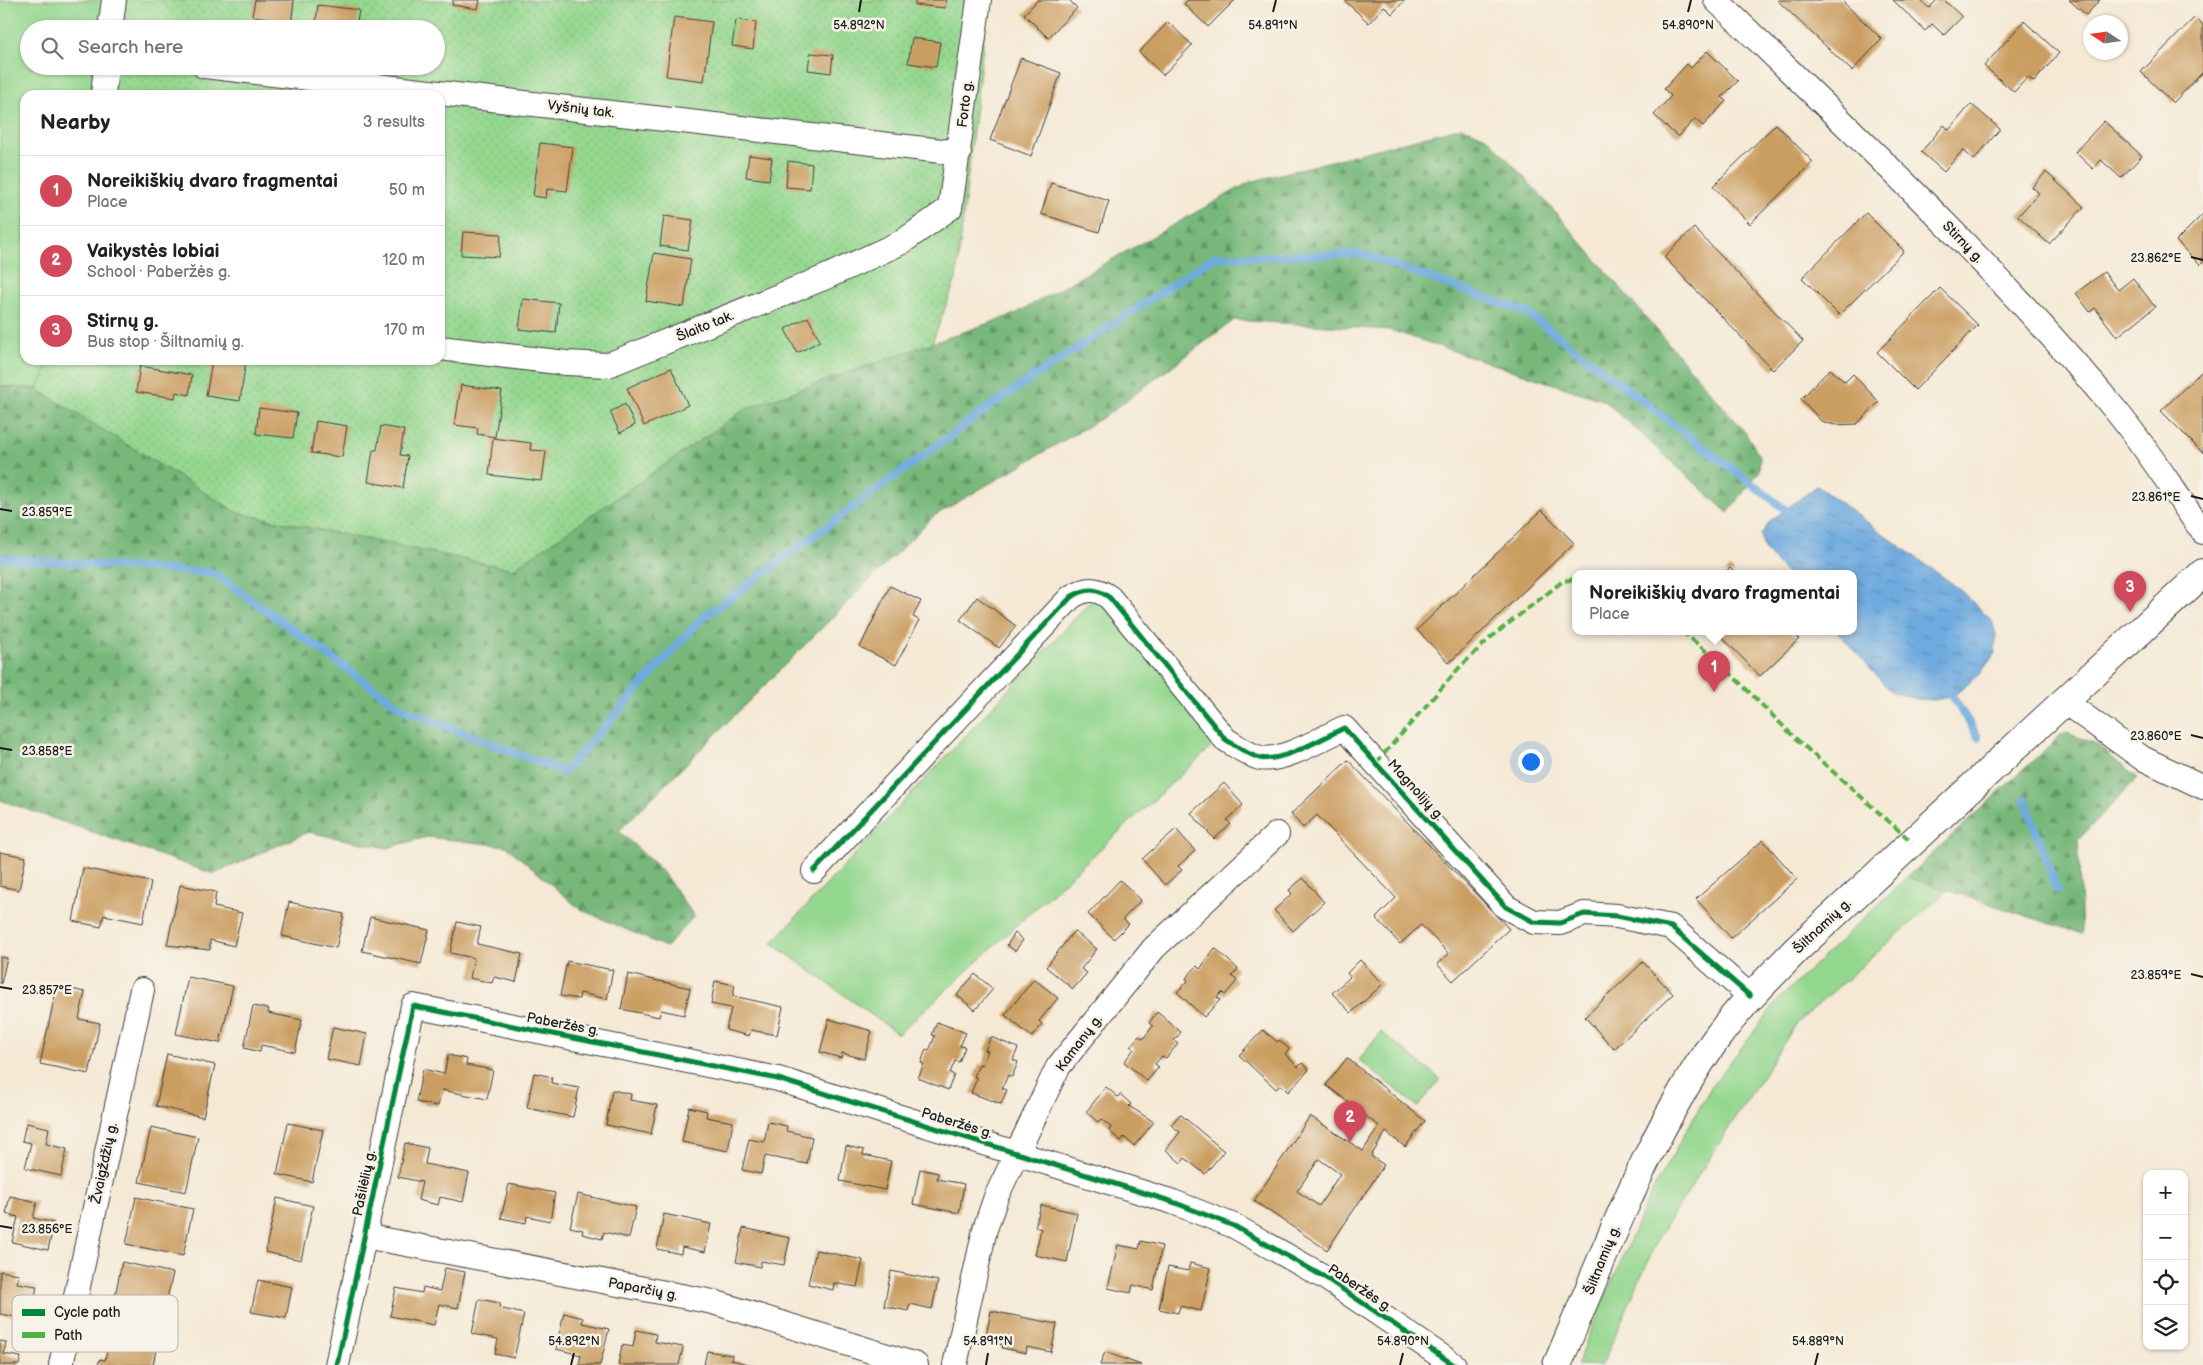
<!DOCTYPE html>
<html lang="en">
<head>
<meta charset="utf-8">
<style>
	body { margin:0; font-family:"Balsamiq Sans",sans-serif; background:#f6f6f6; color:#202124 }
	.controls { position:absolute; right:15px; bottom:15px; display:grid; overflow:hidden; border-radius:10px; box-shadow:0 1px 4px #0004 }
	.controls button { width:45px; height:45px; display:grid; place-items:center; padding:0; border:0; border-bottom:1px solid #e0e0e0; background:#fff; color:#202124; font:25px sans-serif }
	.compass { position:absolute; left:2083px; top:15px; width:45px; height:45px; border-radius:50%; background:#fff; box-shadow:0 1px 4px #0004; rotate:282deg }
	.you { position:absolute; left:1530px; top:761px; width:18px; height:18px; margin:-12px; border:4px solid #fff; border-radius:50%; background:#1a73e8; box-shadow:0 0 0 8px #1a73e833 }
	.badge { display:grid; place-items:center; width:32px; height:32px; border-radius:50%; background:#d1495b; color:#fff; font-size:16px; font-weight:700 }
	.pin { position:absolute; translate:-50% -41px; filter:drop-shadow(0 1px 2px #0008) }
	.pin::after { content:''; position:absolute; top:26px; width:18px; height:15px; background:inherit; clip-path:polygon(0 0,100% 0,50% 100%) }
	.popup { position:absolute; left:1572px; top:570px; width:285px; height:65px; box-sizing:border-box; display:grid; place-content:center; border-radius:10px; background:#fff; filter:drop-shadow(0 1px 4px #0005); font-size:16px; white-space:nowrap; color:#757577 }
	.popup b { font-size:19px; color:#202124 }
	.popup::after { content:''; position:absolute; left:50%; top:100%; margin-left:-10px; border:10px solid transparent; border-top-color:#fff }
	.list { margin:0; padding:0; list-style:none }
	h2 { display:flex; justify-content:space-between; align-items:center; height:65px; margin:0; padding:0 20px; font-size:21px }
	h2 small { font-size:16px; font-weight:400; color:#757577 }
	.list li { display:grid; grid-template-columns:32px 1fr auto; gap:15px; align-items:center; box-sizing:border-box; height:70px; padding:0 20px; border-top:1px solid #e0e0e0 }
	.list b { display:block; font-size:19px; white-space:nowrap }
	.list p { margin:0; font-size:16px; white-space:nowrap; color:#757577 }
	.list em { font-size:16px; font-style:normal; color:#757577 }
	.icon { flex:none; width:28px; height:28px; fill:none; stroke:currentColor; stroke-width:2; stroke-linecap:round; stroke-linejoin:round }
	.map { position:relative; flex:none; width:2203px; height:1365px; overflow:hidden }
	.search { position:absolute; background:#fff; box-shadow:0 1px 4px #0004; left:20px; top:20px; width:425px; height:55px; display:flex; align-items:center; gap:12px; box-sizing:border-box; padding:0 18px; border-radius:28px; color:#757577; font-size:19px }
	.panel { position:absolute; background:#fff; box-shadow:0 1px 4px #0004; left:20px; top:90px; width:425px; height:275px; border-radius:15px }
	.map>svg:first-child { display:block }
</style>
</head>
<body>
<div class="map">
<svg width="2203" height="1365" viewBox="0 0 2203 1365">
	<defs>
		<pattern id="forest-firs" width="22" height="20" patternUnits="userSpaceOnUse" patternTransform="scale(1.25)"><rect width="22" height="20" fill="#77b87a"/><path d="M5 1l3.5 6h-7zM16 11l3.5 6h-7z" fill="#619563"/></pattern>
		<pattern id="garden-dots" width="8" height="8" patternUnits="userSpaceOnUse" patternTransform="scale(1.25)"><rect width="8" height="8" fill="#94d78f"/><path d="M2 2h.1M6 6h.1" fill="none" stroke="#7fb87b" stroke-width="1.8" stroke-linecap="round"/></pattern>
		<pattern id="water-ripples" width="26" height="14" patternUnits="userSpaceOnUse" patternTransform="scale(1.25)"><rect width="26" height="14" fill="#6eaadf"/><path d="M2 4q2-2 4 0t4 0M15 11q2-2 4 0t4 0" fill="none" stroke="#5a8ab4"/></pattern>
	</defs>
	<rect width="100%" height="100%" fill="#f7f3e8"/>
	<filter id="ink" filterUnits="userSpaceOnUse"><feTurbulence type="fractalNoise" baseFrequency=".02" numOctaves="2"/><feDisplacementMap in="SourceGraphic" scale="10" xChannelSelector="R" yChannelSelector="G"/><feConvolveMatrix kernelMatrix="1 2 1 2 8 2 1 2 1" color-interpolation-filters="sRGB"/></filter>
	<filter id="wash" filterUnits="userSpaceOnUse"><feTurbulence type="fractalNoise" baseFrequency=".0096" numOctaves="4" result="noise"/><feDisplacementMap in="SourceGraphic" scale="20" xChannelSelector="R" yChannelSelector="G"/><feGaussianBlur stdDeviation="1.12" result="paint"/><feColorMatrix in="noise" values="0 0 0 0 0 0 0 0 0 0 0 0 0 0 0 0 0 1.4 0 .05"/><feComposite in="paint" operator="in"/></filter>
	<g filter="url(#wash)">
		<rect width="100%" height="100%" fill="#f5e9d5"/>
		<path fill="#94d78f" stroke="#587a56" d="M0,0H111L108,29H29V66H104L100,95H25V360H52L37,389L0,386Z
			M1093,599L1106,606L1218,741L898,1034L772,943Z
			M1907,877L1948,890L1796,1024L1658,1238L1602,1365H1576L1649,1197L1711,1087L1778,1000Z
			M1381,1032L1440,1079L1418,1107L1359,1060Z"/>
		<path fill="url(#forest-firs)" stroke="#4a6a4b" d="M1462,127L1488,138L1542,197L1745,432L1760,456L1759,472L1728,513L1605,401L1390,330L1234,320L1107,415L934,516L619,831L661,870L694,916L666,947L580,909L506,846L427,837L387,848L308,832L214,874L0,800V386L37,389L238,513L513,569L747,408L1015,314L1250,182Z
			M2064,732L2094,743L2137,778L2078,840L2082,934L1907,877Z"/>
		<path fill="url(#garden-dots)" stroke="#587a56" d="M112,0H988L956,279L932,343L747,408L513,569L238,513L37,389L52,360H440V95H101L104,66H436V29H108Z"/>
		<path fill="url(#water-ripples)" stroke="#45637e" d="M1817,486L1957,587L1992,621L1996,634L1995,653L1980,674L1952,697L1934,700L1917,699L1890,691L1837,631H1853V573H1786L1764,549L1761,535L1770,521Z"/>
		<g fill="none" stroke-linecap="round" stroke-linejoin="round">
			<path stroke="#6eaadf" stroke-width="8" d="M0,558L214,573L403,709L564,772L701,619L996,402L1214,257L1362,254L1526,312L1794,516
				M1947,688L1978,737
				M2025,799L2057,890"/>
		</g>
		<g id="blocks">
			<path fill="#ca9d60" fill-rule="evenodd" d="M255,0H294L291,26L267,23L268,18L252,16Z
				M453,0H480L478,9L452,5Z
				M915,0H946L945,8L915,5Z
				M1038,0H1069L1077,8L1048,38L1024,14Z
				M1188,0H1235L1208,27L1184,4Z
				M1347,0H1405L1392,14L1384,6L1369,23L1345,1Z
				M1780,0H1841L1882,39L1852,71L1778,1Z
				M1893,0H1920L1929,8L1937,0H1944L1962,17L1944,35L1932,24L1925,31Z
				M2069,0H2100L2086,15Z
				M318,5L359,10L356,29H315Z
				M674,17L712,22L704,81L666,76Z
				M2195,17L2203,25V72L2173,103L2141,72Z
				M736,20L756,22L753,49L732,46Z
				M2024,21L2059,53L2034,82L2028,77L2014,92L1984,66Z
				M1168,22L1192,45L1163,75L1139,52Z
				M912,38L940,42L936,67L908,63Z
				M1707,51L1738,81L1722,97L1726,101L1703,126L1695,119L1678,137L1654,115L1671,96L1664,89L1687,64L1691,68Z
				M810,53L833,55L831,73L808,70Z
				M1021,58L1061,73L1031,156L990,140Z
				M1971,104L2000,129L1974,160L1963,150L1944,172L1921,152L1944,125L1949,130Z
				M2104,121L2142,156L2121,178L2101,160L2093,169L2075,152Z
				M1776,124L1813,162L1750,224L1713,186Z
				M540,143L573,147L567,191L547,189L546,198L533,196Z
				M749,155L772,158L769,180L746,177Z
				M788,161L812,164L810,189L786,187Z
				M2046,172L2084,207L2049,244L2018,216L2039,193L2032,187Z
				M1051,183L1109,201L1099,232L1041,214Z
				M1866,213L1904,251L1839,315L1802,278Z
				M2203,214V262L2200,265L2176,241Z
				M664,216L693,220L688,250L660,246Z
				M1694,228L1803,341L1773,370L1664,257Z
				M463,232L501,234L499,257L461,255Z
				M654,253L691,259L684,307L646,301Z
				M2104,272L2118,290L2133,278L2155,307L2117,337L2095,308L2090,312L2076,293Z
				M1940,288L1978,325L1915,390L1877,352Z
				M523,299L559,303L556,333L519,329Z
				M808,317L820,341L797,353L785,329Z
				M212,360H246L240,401L206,396Z
				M140,366L192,375L189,395L176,392L175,398L136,392Z
				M671,368L688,405L644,426L627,388Z
				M1830,369L1845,382L1853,374L1879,402L1857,424L1835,425L1821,421L1801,399Z
				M2203,370V453L2161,411Z
				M461,385L502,391L495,437L477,434L478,428L455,425Z
				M625,404L635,425L620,433L610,412Z
				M259,408L297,413L293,438L256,434Z
				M316,421L347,426L342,457L311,453Z
				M381,426L404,430L400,455L408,456L403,488L368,482L373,450H377Z
				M493,438L531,443L530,450L546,451L542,481L489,475Z
				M1542,510L1574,543L1449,663L1417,630Z
				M1730,568L1735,573H1724Z
				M890,586L921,601L913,617L919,620L896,665L860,647Z
				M977,597L1016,626L999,648L960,620Z
				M1716,631H1791L1799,639L1760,676Z
				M1348,760L1509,929L1453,981L1437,964L1449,954L1421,925L1400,944L1376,918L1396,898L1317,815L1303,828L1291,814Z
				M1224,783L1243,805L1227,820L1231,824L1214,839L1191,813Z
				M1176,829L1195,851L1178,866L1182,870L1165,885L1142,859Z
				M1763,840L1797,879L1731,938L1696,899Z
				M0,852L26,857L19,890L0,886Z
				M83,868L151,882L143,923L104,915L101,927L73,921Z
				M1303,878L1324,902L1293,931L1274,910L1292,894L1289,890Z
				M1120,880L1141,900L1123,919L1129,924L1114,939L1088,914Z
				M180,885L216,892L214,907L242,913L234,946L210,940V950L167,945Z
				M289,902L344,914L336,948L282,936Z
				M370,917L429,930L421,964L362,951Z
				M457,922L481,927L477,944L522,954L516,982L494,977L492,983L470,978L474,958L450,953Z
				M1074,931L1097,949L1081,969L1087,973L1073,989L1046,967Z
				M1015,933L1023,940L1015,951L1007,945Z
				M1215,948L1238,969L1232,976L1237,981L1225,995L1222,992L1217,997L1220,1000L1204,1017L1177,992L1188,981L1186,978L1197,966L1200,969Z
				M0,957L7,958L1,984L0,983Z
				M1360,960L1383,984L1351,1013L1332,993L1350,977L1347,973Z
				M567,961L613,970L607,999L580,993L579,999L560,996Z
				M1643,962L1673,994L1614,1049L1585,1017Z
				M628,974L690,988L684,1015L661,1010L659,1017L621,1009Z
				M975,974L993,989L975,1010L957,995Z
				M188,977L233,986L220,1043L176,1034Z
				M1034,979L1058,998L1039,1021L1042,1024L1032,1037L1005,1015Z
				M715,981L735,985L733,996L783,1007L777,1035L751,1030L749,1036L726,1030L731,1008L711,1004Z
				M57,986L85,992L79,1019L100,1023L89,1074L40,1064Z
				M253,1006L269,1009L268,1013L302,1020L295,1052L261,1045L260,1052L244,1048Z
				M1157,1012L1181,1032L1174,1041L1178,1044L1166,1058L1162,1056L1155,1064L1159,1067L1147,1081L1124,1062L1134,1049L1130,1046L1139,1036L1143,1039L1153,1026L1149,1023Z
				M829,1019L872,1031L864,1059L842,1053L841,1058L820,1052Z
				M937,1022L966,1033L960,1046L965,1047L959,1062L955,1061L950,1073L954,1075L948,1090L918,1078L924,1064L921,1063L926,1049L929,1051L935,1036L932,1035Z
				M333,1027L367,1034L361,1066L326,1059Z
				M1263,1030L1277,1042L1279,1040L1289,1049L1285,1054L1298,1067L1302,1063L1309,1070L1288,1092L1281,1085L1276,1089L1239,1055Z
				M991,1037L1018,1048L1013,1060L1018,1062L1012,1077L1008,1075L1002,1088L1007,1090L1001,1104L971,1093L977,1078L974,1077L979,1064L982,1065L988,1051L985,1050Z
				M167,1054L215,1065L203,1117L156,1106Z
				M448,1055L467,1059L466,1065L493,1070L487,1099L442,1090L438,1106L416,1102L423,1069L444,1074Z
				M1347,1058L1425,1121L1405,1147L1386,1132L1371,1156L1384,1165L1327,1250L1254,1201L1310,1116L1363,1151L1379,1126L1326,1085ZM1319,1159L1340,1174L1319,1206L1297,1191Z
				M534,1073L552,1077L551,1083L579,1088L573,1117L527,1108Z
				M1106,1087L1118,1097L1120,1094L1131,1104L1129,1106L1154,1122L1134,1146L1124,1137L1121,1141L1109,1131L1111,1127L1101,1119L1098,1122L1086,1112Z
				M612,1090L631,1094L630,1100L657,1105L651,1134L606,1125Z
				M689,1107L707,1111L706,1117L733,1122L728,1151L682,1142Z
				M1180,1114L1224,1151L1205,1174L1185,1158L1181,1163L1166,1150L1180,1132L1171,1125Z
				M768,1122L787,1126L786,1131L812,1137L807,1164L765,1156L761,1174L742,1170L749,1139L764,1142Z
				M26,1123L49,1128L46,1144L67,1149L61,1176L25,1168L31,1143L22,1141Z
				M288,1123L323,1130L312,1182L277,1174Z
				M151,1127L198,1137L186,1192L139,1182Z
				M405,1143L428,1148L425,1164L469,1173L463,1202L440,1197L438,1205L418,1200L422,1182L398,1177Z
				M846,1146L864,1150L863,1155L891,1161L885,1190L840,1181Z
				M920,1169L938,1173L937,1179L964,1184L959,1213L913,1204Z
				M509,1184L555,1193L550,1221L527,1216L526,1223L501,1218Z
				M578,1194L636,1207L629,1238L604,1232L602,1239L582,1234L583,1230L570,1227Z
				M10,1196L37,1202L33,1218L54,1223L48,1250L12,1242L18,1217L6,1214Z
				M136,1197L193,1209L183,1256L126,1244Z
				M277,1198L313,1206L301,1260L265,1252Z
				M1041,1205L1077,1213L1067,1262L1035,1255L1041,1229L1035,1227Z
				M664,1214L711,1224L705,1252L682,1247L681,1254L657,1249Z
				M743,1228L790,1238L784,1265L761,1261L760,1267L736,1262Z
				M1141,1241L1162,1246L1153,1290L1133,1285L1131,1293L1108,1288L1118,1245L1139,1249Z
				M816,1250L863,1260L857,1287L834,1283L833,1290L808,1284Z
				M122,1262L173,1273L164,1312L114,1301Z
				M1190,1263L1211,1268L1201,1311L1180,1306L1178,1313L1159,1309L1168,1267L1188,1271Z
				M445,1268L465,1272L458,1308L439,1304L434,1325L390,1316L396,1288L422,1293L423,1287L440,1291Z
				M0,1271L19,1274L17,1283L37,1286L31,1320L0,1314Z
				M891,1271L938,1281L932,1309L910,1304L908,1311L884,1306Z
				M258,1280L292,1287L286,1318L251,1312Z
				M479,1299L500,1303L499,1308L524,1314L514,1358L495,1354L498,1339L472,1334Z
				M991,1311L1057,1324L1051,1352L1027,1347L1026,1353L1002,1348L1003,1345L985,1341Z
				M564,1313L583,1318L582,1323L609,1329L600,1365H579L581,1355L556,1349Z
				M112,1326L159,1336L153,1365H98L100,1359L105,1360Z
				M636,1330L656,1334L655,1342L683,1347L679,1365H618L622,1345L633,1347Z
				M0,1341L6,1342L4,1354L21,1357L19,1365H0Z
				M707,1351L732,1355L731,1360L752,1365H704Z
				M1105,1352L1141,1365H1100Z"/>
		</g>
	</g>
	<g filter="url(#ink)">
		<use href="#blocks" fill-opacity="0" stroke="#3d3b38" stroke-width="1"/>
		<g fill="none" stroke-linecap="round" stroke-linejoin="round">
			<g stroke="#3d3b38" stroke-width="26">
				<path id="street" d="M1716,0C1854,133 1994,264 2117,412C2148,450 2174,492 2203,532
					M110,29L114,0
					M204,66L959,153
					M103,95L106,66
					M440,348L566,363L608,365L826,277L902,242L950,208L979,0
					M2065,702L2142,758L2203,787
					M814,871L1071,597C1086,588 1096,587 1110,598L1225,739C1236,746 1248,755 1260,758C1282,763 1324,737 1344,728L1506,907L1534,922L1560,923L1584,914L1617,916L1671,927L1750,996
					M364,1236L713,1302L916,1365
					M61,1365L142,990
					M337,1365L413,1006L778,1079L1173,1202L1234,1226L1326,1278L1454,1365
					M955,1365L985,1229L996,1197L1058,1067L1154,948L1277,834"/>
			</g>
			<g stroke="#3d3b38" stroke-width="30">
				<path id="secondary" d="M1557,1365C1605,1255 1646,1138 1716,1039C1740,1006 1769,978 1797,949L2203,573"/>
			</g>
			<use href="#street" stroke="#fff" stroke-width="24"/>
			<use href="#secondary" stroke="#fff" stroke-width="28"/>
			<path stroke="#55b145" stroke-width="4" stroke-dasharray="8 4" stroke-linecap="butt" d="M1682,631L1720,663L1794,737L1912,842
				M1376,763L1459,668L1490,638L1563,581L1575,579"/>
			<g stroke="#f7f3e8" stroke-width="8">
				<path id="cycleway" d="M814,871L1071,597C1086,588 1096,587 1110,598L1225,739C1236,746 1248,755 1260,758C1282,763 1324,737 1344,728L1506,907L1534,922L1560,923L1584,914L1617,916L1671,927L1750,996
					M337,1365L413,1006L778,1079L1173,1202L1234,1226L1326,1278L1454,1365"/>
			</g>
			<use href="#cycleway" stroke="#00873e" stroke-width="5"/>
		</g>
	</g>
	<path fill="none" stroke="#1c1c1c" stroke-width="2" d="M859,12L861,0M1273,12L1276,0M1688,12L1691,0M2191,257L2203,260M2191,496L2203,499M0,509L12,511M2191,735L2203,738M0,748L12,750M2191,974L2203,977M0,987L12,989M0,1226L12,1228M571,1365L574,1353M986,1365L988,1353M1400,1365L1403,1353M1815,1365L1818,1353"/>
	<g text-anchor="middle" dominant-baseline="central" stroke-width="5" stroke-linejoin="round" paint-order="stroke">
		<g font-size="14" fill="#1c1c1c" stroke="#f7f3e8">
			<text transform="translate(965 104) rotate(-83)">Forto g.</text>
			<text transform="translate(581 109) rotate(7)">Vyšnių tak.</text>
			<text transform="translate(1963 242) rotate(46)">Stirnų g.</text>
			<text transform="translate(705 326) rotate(-22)">Šlaito tak.</text>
			<text transform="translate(1416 790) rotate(48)">Magnolijų g.</text>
			<text transform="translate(1822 926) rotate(-43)">Šiltnamių g.</text>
			<text transform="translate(563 1024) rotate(11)">Paberžės g.</text>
			<text transform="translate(1079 1043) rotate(-53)">Kamanų g.</text>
			<text transform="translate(957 1123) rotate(17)">Paberžės g.</text>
			<text transform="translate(104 1163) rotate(-78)">Žvaigždžių g.</text>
			<text transform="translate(364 1183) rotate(-78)">Pašilėlių g.</text>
			<text transform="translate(1602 1260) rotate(-68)">Šiltnamių g.</text>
			<text transform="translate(1360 1288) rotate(34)">Paberžės g.</text>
			<text transform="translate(643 1289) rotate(11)">Paparčių g.</text>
		</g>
	</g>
	<rect x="12" y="1295" width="166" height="57" rx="8" fill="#f7f3e8" stroke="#b5b2ab" stroke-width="1"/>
	<rect x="22" y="1309" width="23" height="7" fill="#00873e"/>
	<rect x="22" y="1332" width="23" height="6" fill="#55b145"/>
	<g font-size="14" fill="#1c1c1c">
		<text x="54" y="1317">Cycle path</text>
		<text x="54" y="1340">Path</text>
	</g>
	<g font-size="12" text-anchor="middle" fill="#1c1c1c" stroke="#f7f3e8" stroke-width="5" stroke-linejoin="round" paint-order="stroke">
		<text x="859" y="29">54.892°N</text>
		<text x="1273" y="29">54.891°N</text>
		<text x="1688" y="29">54.890°N</text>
		<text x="2156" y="262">23.862°E</text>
		<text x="2156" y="501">23.861°E</text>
		<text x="47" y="516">23.859°E</text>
		<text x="2156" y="740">23.860°E</text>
		<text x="47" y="755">23.858°E</text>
		<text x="2156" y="979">23.859°E</text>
		<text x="47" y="994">23.857°E</text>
		<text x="47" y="1233">23.856°E</text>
		<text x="574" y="1345">54.892°N</text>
		<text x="988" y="1345">54.891°N</text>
		<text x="1403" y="1345">54.890°N</text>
		<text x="1818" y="1345">54.889°N</text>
	</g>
</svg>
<div class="controls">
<button>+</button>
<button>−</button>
<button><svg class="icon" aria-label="locate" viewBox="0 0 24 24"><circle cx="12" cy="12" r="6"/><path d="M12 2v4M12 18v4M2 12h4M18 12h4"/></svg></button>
<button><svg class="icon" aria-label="layers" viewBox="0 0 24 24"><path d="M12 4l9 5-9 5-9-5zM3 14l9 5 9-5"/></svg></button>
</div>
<svg class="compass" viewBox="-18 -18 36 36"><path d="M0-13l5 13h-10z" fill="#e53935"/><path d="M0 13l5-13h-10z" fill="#757577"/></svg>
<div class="you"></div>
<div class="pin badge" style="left:1714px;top:692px">1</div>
<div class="popup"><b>Noreikiškių dvaro fragmentai</b>Place</div>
<div class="pin badge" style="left:1350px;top:1142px">2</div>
<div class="pin badge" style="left:2130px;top:612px">3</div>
<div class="search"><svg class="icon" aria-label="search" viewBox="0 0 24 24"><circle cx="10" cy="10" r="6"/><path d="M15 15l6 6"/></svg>Search here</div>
<section class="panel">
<h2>Nearby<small>3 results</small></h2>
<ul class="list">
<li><span class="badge">1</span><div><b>Noreikiškių dvaro fragmentai</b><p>Place</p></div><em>50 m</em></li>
<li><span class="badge">2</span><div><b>Vaikystės lobiai</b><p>School · Paberžės g.</p></div><em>120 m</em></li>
<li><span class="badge">3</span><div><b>Stirnų g.</b><p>Bus stop · Šiltnamių g.</p></div><em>170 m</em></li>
</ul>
</section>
</div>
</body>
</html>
